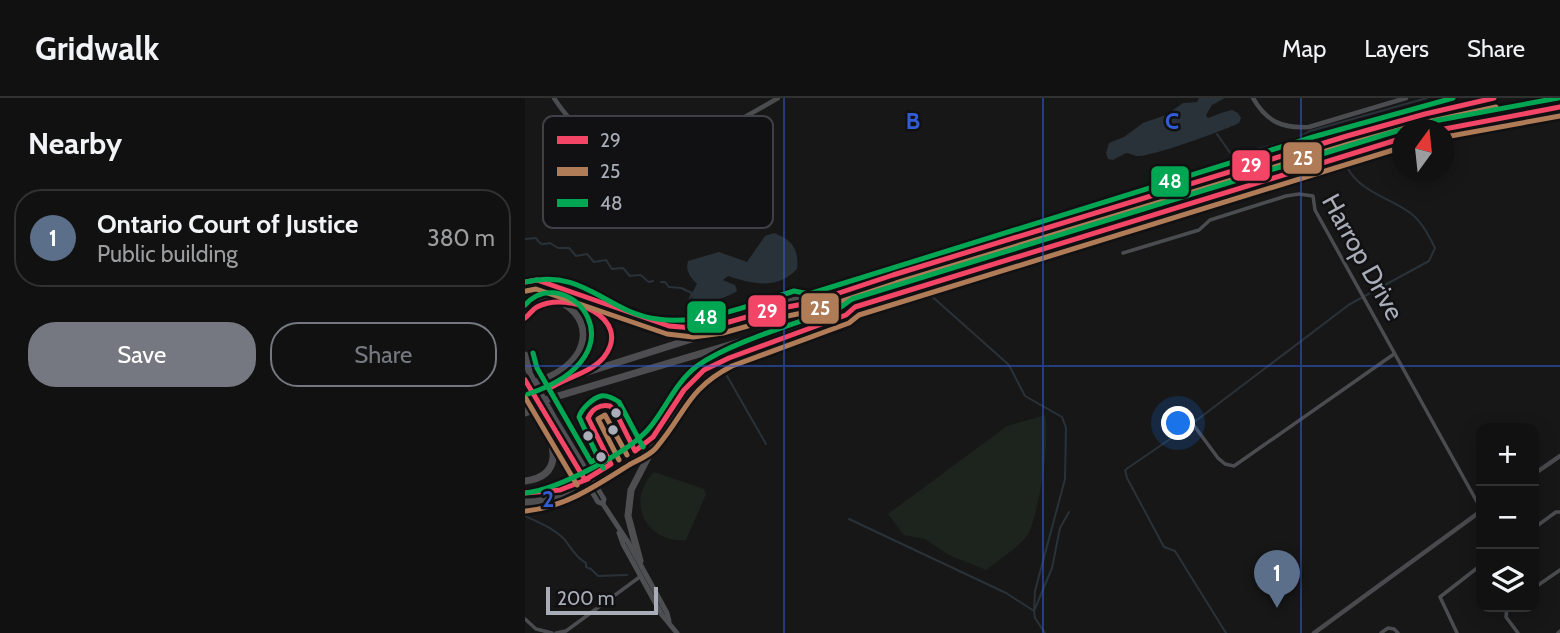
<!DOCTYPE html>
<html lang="en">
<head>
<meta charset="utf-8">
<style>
	body { margin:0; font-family:Cabin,sans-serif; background:#1a1a1a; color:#f1f3f6 }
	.controls { position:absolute; right:21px; bottom:21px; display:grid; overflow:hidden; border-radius:14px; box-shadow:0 4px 18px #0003 }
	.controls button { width:63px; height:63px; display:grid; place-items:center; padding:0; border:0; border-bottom:2px solid #303131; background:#111; color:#f1f3f6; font:35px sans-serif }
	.compass { position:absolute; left:867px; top:21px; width:63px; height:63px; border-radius:50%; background:#111; box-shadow:0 4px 18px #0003; rotate:15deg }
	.scale { position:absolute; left:21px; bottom:18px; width:112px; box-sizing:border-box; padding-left:7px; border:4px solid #a8adb8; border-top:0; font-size:19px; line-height:24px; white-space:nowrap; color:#a8adb8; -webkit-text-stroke:5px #111113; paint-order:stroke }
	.you { position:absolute; left:654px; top:326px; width:24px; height:24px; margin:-18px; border:5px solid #fff; border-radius:50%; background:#1a73e8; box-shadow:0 0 0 10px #1a73e833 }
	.badge { display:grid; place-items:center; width:46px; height:46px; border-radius:50%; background:#757880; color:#fff; font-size:23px; font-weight:700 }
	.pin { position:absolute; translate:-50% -58px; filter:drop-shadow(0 2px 4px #0008) }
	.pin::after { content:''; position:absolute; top:37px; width:24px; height:21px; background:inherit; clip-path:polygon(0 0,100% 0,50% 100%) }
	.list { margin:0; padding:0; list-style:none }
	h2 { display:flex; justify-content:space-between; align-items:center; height:91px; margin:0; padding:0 28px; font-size:30px }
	h2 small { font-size:23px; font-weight:400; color:#9c9d9f }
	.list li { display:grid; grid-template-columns:46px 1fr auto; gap:21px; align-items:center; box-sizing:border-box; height:98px; margin:0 14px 14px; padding:0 14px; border:2px solid #303131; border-radius:28px }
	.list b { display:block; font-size:26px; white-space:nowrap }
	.list p { margin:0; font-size:23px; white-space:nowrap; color:#9c9d9f }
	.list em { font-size:23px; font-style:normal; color:#9c9d9f }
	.actions { display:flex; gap:14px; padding:21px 28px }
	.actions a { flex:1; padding:16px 0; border:2px solid #757880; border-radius:28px; text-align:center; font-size:24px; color:#757880 }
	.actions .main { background:#757880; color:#fff }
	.icon { flex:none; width:38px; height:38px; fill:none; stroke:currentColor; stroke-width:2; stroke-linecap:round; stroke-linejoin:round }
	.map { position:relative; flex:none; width:1035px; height:535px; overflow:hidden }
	header { display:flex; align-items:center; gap:42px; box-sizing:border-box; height:98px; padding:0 35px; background:#111; border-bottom:2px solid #303131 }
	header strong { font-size:33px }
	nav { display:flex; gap:38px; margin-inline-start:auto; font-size:24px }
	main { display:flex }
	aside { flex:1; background:#111 }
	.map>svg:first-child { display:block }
</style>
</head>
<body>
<header>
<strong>Gridwalk</strong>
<nav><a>Map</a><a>Layers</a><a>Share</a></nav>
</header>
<main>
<aside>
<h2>Nearby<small></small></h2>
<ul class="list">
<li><span class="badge" style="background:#5c6f8a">1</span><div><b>Ontario Court of Justice</b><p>Public building</p></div><em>380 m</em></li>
</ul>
<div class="actions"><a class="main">Save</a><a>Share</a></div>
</aside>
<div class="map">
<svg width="1035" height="535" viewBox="0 0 1035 535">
	<rect width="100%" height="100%" fill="#171717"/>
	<path fill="#1d241e" d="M520,317C526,340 514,415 503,436C496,448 472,463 461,472L424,457L400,441L379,437L363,416L482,328Z
		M129,374L179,391L181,396L161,442C121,446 100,402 129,374Z"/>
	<path fill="#2a3239" d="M674,0H700L687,7L681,17L683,20L699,14L707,12L713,15L716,20L714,25C700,32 624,60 611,58C608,57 604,55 601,55L588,62L583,61L581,55L584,45L599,39L618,25L641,17L658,5L672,4Z
		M249,135C268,142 274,152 272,171C252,192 227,186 203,178L198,182L210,187L212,193C203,200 177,207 168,203L166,197L172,186C166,179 160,174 163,163L194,154L222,164L240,138Z"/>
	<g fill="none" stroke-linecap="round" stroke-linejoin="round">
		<path stroke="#2a3239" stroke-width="2" d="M692,36L706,56C732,50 763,47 785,33L902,0
			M0,141L11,140C15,147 18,147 25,145L33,150H44L51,158L62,156L69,164L81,162L87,171L98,170L105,178C120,176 113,176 124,184L128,183
			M136,184H140L144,189L156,190L167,195
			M166,197C162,207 166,214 171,223
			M202,278L241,346
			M0,418C13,424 28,430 39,441C46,449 50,459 61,465V469L66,471L73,478L102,477
			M324,421L481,495L509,513L510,493L540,381L541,330L537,319L500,298L484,267L402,194
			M520,535L510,520L509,513L527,470L535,430L544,414
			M701,535L650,453L639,449L602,380L600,372L664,328L825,206L904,163L910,150C904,138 896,122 884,114C863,99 835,94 822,69"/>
		<path stroke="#4b4c50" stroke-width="3.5" d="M598,155L674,132L685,122L761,98L774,96L788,98L790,112L956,411
			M656,310L693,360L700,366L709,368L869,256
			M1009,430L1031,414H1035
			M1009,490L1035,472
			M982,509L981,519L993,535
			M0,521L11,531L27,535
			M31,535L41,533L116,478
			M856,535L863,530L869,531L873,535
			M932,535L915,499L956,467
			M1033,535L1035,533"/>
		<path stroke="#4b4c50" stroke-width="4.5" d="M29,0C91,96 178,44 253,0
			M728,0C741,23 757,31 784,29L881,0"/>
		<path stroke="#4a4a4e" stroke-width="4.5" d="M1009,376L1035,358
			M789,535L956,413"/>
		<path stroke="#4d4f52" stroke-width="5" d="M28,317L79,401L78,406
			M22,319L73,404L78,406L103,444L142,515L144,523
			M94,435L98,446L137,517L152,535"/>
		<path stroke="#4e4e51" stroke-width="7" d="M911,32L1035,9
			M0,193C50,174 83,223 130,230C170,236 232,214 271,202L284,205
			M0,220C27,173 93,234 35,273C25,280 12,284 0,288
			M0,257L4,273
			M9,291L368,177L822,38L900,16L969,0
			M0,308L312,215L878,40
			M0,315L16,309
			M0,383C39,378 30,347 17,321
			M0,404C24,405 40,394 60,382
			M115,463L103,418L106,392L145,317L166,283L186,267L321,217"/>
		<path stroke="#4d4f52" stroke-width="5" d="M4,273L28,317
			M0,282L22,319"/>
		<path stroke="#4e4e51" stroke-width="7" d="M0,287L17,321"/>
		<g stroke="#111113" stroke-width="10">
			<path id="bus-1" d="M914,32L1035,9
				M0,184L12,182L144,228L168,230L197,226L246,212L284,205L368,177L822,38L900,16L969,0
				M0,220C4,217 8,211 12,209C43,192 109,220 79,259C67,274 43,279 27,289
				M0,282L60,382L86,366L63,320C67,311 75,306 85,308L90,313L110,353L128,339L159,292L179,272L204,260L321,217L330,209L878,40
				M0,395L35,392L63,381"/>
		</g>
		<g stroke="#111113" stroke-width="10">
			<path id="bus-2" d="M920,39L1035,18
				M1,193L11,191L142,236L168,239L198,235L248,221L287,213L371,185L824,46L902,24L971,9
				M0,299L52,387
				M94,362L73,321L80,317L102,357
				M1,413C40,409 71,388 104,367C113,362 124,358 131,350C161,315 162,291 207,268L324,225L334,217L878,49"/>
		</g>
		<g stroke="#111113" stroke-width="10">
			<path id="bus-3" d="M909,23L1033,0
				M0,184C60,170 80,214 132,221C177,228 227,206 269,193L284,196L788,39L928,0
				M0,207C42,161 124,256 3,296
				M8,255L12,270L66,364L76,359
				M78,370L54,319C56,311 68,300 76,298C82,297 90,301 94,304L118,349
				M0,395C32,392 107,353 126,328C142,308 151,284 172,268C207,243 274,225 316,209L327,201L875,32"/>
		</g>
		<use href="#bus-1" stroke="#f34667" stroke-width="5"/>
		<use href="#bus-2" stroke="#b07c57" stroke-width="5"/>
		<use href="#bus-3" stroke="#00a651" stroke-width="5"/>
	</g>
	<path fill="none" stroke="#325cd3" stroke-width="2" stroke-opacity="0.55" d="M259,0V535M518,0V535M776,0V535M0,268H1035"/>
	<g fill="#a8adb8" stroke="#111113" stroke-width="2.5">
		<circle cx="91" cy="315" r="6"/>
		<circle cx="88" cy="332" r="6"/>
		<circle cx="63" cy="338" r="6"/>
		<circle cx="76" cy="359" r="6"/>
	</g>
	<g text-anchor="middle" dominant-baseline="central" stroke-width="5" stroke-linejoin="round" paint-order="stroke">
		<g font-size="26" fill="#a8adb8" stroke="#111113">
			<text transform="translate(838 159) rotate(61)">Harrop Drive</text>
		</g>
	</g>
	<rect x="18" y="18" width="230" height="112" rx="10" fill="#111113" stroke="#3e4045" stroke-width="2"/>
	<rect x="32" y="38" width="31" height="8" fill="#f34667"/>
	<rect x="32" y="69" width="31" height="9" fill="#b07c57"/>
	<rect x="32" y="101" width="31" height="8" fill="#00a651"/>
	<g font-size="19" fill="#a8adb8">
		<text x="75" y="49">29</text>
		<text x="75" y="80">25</text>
		<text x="75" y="112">48</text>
	</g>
	<g font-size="23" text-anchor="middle" font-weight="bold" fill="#325cd3" stroke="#111113" stroke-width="5" stroke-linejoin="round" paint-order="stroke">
		<text x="388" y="31">B</text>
		<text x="647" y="31">C</text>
		<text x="23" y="409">2</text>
	</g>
	<g stroke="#111113" stroke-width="2.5">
		<rect x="757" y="43" width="41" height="34" rx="7" fill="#b07c57"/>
		<rect x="706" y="51" width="40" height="33" rx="7" fill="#f34667"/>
		<rect x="625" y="67" width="40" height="33" rx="7" fill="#00a651"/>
		<rect x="275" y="194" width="40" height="33" rx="7" fill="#b07c57"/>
		<rect x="222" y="196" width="40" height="34" rx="7" fill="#f34667"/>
		<rect x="161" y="202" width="41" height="34" rx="7" fill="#00a651"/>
	</g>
	<g font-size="19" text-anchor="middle" font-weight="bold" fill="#fff">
		<text x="778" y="67">25</text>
		<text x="726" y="74">29</text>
		<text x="645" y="90">48</text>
		<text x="295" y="217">25</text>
		<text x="242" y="220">29</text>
		<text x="181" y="226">48</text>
	</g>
</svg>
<div class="controls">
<button>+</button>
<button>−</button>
<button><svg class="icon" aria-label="layers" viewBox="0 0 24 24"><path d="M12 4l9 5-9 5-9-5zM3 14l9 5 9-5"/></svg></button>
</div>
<svg class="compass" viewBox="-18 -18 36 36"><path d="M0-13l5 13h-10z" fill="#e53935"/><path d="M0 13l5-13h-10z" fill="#9c9d9f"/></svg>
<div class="scale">200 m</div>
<div class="you"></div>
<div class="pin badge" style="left:752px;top:510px;background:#5c6f8a">1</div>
</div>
</main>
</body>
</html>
